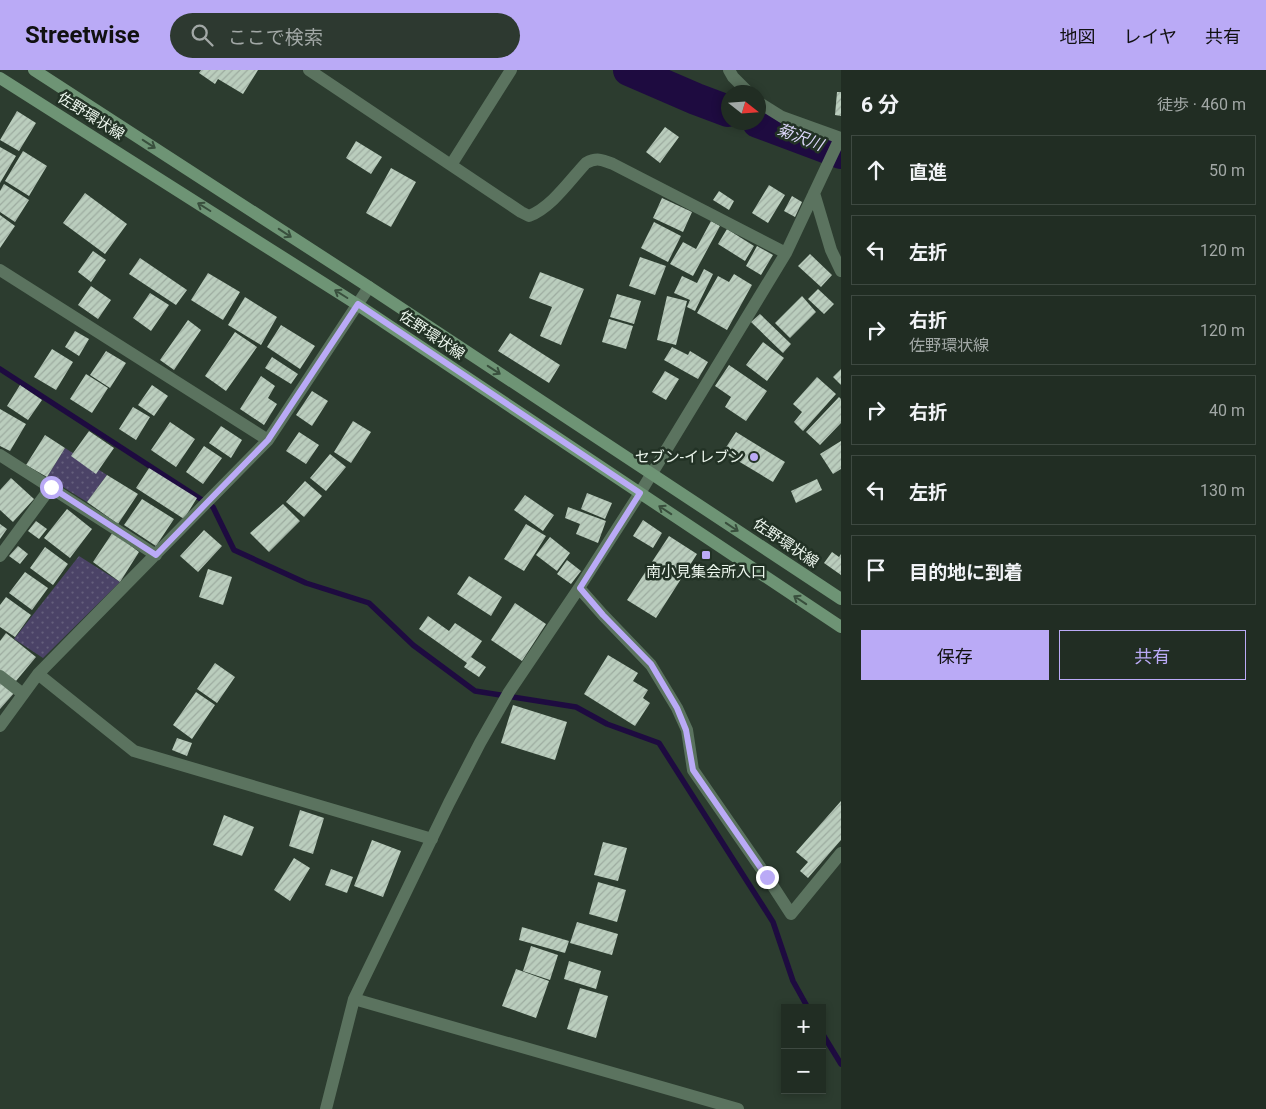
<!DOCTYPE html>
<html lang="ja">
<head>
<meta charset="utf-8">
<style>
	body { margin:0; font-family:Roboto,"Noto Sans JP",sans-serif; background:#2d3930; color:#f1f3f6 }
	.controls { position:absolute; right:15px; bottom:15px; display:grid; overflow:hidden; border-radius:0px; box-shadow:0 2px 8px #0003 }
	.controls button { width:45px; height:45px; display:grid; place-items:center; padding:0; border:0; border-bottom:1px solid #3e4941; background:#212d23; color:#f1f3f6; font:25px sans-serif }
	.compass { position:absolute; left:721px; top:15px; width:45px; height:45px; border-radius:50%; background:#212d23; box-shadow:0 2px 8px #0003; rotate:107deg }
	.stop { position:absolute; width:15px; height:15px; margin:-11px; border:4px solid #baaaf6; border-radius:50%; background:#fff }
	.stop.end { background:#baaaf6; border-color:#fff; box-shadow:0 1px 5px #0008 }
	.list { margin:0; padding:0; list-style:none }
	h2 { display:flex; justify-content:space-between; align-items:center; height:65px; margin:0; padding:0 20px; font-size:21px }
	h2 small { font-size:16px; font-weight:400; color:#a2a8a6 }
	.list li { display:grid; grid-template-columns:32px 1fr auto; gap:15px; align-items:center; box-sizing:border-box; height:70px; margin:0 10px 10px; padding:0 10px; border:1px solid #3e4941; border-radius:0px }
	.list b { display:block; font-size:19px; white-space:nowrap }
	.list p { margin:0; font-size:16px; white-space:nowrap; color:#a2a8a6 }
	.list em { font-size:16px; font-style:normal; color:#a2a8a6 }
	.actions { display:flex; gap:10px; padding:15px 20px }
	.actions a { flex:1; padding:11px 0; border:1px solid #baaaf6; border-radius:0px; text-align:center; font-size:18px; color:#baaaf6 }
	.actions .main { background:#baaaf6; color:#111 }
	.icon { flex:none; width:28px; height:28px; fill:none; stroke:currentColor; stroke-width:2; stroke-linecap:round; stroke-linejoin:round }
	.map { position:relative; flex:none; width:841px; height:1039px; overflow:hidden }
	header { display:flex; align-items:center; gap:30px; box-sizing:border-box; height:70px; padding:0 25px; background:#baaaf6; color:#111 }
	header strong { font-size:24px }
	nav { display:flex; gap:28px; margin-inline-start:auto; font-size:18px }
	.search { width:350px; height:45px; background:#2d3930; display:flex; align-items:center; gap:12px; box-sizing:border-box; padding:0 18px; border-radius:28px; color:#a2a8a6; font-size:19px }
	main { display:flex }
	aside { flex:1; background:#212d23 }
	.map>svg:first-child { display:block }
</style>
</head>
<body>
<header>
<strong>Streetwise</strong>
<div class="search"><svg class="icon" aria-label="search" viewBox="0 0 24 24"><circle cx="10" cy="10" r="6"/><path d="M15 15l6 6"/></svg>ここで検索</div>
<nav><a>地図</a><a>レイヤ</a><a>共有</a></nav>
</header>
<main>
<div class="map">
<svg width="841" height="1039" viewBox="0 0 841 1039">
	<defs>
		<pattern id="grass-dots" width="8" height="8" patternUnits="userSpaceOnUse" patternTransform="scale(1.25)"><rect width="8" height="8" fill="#4b4367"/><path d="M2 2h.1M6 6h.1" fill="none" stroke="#655f7d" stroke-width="1.8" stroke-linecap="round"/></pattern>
		<pattern id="building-hatch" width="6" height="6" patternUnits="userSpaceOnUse" patternTransform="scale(1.25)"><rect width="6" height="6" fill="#bacdbd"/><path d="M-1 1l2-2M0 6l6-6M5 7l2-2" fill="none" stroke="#9daca0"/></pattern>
	</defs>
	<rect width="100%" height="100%" fill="#2c3c2f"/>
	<path fill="url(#grass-dots)" d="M65,378L107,405L87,432L47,407Z
		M79,486L120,512L43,588L14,569Z"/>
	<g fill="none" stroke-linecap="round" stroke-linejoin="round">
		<path stroke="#1e0b40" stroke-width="5.5" d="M0,299L213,437L234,480L306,513L369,533L413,575L475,621L576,637L607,654L659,673L773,852L793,911L808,938
			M822,963L841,994"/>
		<path stroke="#1e0b40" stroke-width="32" d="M629,0L696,29L728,41
			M758,52L841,83"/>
	</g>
	<path fill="url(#building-hatch)" d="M201,0H258L243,24L218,9L215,14L199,3Z
		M837,22H841V46L835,45Z
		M17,41L36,53L19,81L0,70Z
		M665,57L679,67L660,93L646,82Z
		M356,71L382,87L371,104L346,88Z
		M0,77L16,86L0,113Z
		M23,81L47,96L29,126L5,111Z
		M391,98L416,112L391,157L366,143Z
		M4,114L29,130L15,152L0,142V121Z
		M769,115L785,125L768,153L752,143Z
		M719,121L734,131L729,140L713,130Z
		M85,123L127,154L105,184L63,153Z
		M792,126L802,132L795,147L784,141Z
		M662,128L692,142L683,162L653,148Z
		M0,145L15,156L0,178Z
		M711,151L720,156L693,206L670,194L683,172L696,179Z
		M654,152L681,166L668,192L641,178Z
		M727,159L754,176L745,191L718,174Z
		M757,176L773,185L761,205L746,196Z
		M93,181L106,190L91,212L78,202Z
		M810,184L832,205L821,217L798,196Z
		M640,187L666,196L655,225L629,216Z
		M140,188L187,220L176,235L129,204Z
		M704,199L713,204L695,241L687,237L690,230L674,223L682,206L697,213Z
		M540,202L584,219L561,275L540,266L552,237L529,228Z
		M208,203L240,222L223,250L191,230Z
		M734,204L752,215L727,260L697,243L718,206L729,212Z
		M91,216L111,230L98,249L78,235Z
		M818,219L834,234L824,244L808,229Z
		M150,223L169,235L151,261L133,248Z
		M617,224L641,231L634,254L610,247Z
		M667,226L687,231L676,275L657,270Z
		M802,226L816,242L790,268L775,253Z
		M245,227L277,247L261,275L228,255Z
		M760,244L791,274L783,283L751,252Z
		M609,249L633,256L626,279L602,272Z
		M188,250L201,260L174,300L160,290Z
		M281,255L315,276L300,299L267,277Z
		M75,261L89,269L79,286L65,277Z
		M235,262L257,277L226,321L205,306Z
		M510,263L560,295L549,313L498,281Z
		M763,272L784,288L767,311L746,295Z
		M672,277L688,285L690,281L708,292L698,309L664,290Z
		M52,279L73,292L56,320L34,307Z
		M106,281L126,293L110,318L90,305Z
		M272,287L298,304L291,314L265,298Z
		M729,295L767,321L746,351L725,337L731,327L715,316Z
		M841,299V315L833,307Z
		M665,301L679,309L666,330L652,322Z
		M86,304L108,318L92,343L70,329Z
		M261,306L275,316L268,328L277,334L264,355L240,339Z
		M817,307L836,324L803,361L794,352L802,342L793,334Z
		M20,315L42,330L28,350L7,336Z
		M152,315L168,326L154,346L138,335Z
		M312,321L328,331L312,356L296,345Z
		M839,327L841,329V353L820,375L806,362Z
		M133,337L150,347L136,370L119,359Z
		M0,339L26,354L10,381L0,376Z
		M353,351L371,362L351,393L334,382Z
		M170,352L195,369L176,397L151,380Z
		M221,356L242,370L231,388L209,373Z
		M89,361L114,378L96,404L71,386Z
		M299,362L319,375L306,394L286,381Z
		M736,362L785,392L773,412L723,382Z
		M45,365L65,378L47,407L26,395Z
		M841,371V399L833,404L820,384Z
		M204,376L222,388L203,414L186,402Z
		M330,384L346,397L326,421L310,408Z
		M149,398L197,428L184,449L136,418Z
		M107,405L138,424L118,454L87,432Z
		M11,408L34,429L13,452L0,440V420Z
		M817,409L822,420L796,433L791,421Z
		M305,411L322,426L304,447L286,432Z
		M587,423L612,433L605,449L581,439Z
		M525,425L554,445L543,461L514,440Z
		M142,429L174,449L156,476L124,455Z
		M283,434L300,451L269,482L250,463Z
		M568,437L606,451L598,473L576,464L580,454L565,448Z
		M67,439L92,459L70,488L44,468Z
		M643,450L662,463L653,478L633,466Z
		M36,451L47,459L39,469L28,461Z
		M0,454L7,459L0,469Z
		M526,454L546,466L524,501L504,489Z
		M204,460L222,476L198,502L180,486Z
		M113,462L139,482L120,512L93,492Z
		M669,466L697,484L656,548L627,530Z
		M550,467L570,483L557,501L536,485Z
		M18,476L28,484L20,494L9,486Z
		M45,477L68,494L53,515L30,498Z
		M832,482L839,487L841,484V505L824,493Z
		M567,490L581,501L571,514L557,504Z
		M208,499L232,507L223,535L199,527Z
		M25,502L48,518L32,540L9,523Z
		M469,506L502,527L491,546L457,524Z
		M6,527L31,545L15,567L0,557V535Z
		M515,533L546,554L522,591L491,570Z
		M428,546L449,561L455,553L482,571L471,587L486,597L479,607L464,597L467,593L419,559Z
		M6,563L36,587L16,611L0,601V571Z
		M608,585L638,603L633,611L648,620L643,628L650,633L635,656L584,624Z
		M215,593L235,607L217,633L197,619Z
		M0,611L15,622L0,639Z
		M196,622L215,635L192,669L173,655Z
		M513,635L567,652L555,690L501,673Z
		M177,668L192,673L187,686L172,680Z
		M841,731V770L808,808L800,801L808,792L796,782Z
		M300,740L324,748L313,784L289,776Z
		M224,745L254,757L242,786L213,775Z
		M372,770L401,781L383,827L354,816Z
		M603,772L627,778L618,811L594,805Z
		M294,788L310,798L290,831L274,820Z
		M331,799L353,807L347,823L325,815Z
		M598,812L626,820L617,852L589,844Z
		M577,852L618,864L612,885L570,873Z
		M522,857L569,871L565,883L519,870Z
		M531,876L558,885L550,910L523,901Z
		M569,891L601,901L596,919L564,909Z
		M516,899L549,911L536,948L502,936Z
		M580,918L608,926L596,968L567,959Z"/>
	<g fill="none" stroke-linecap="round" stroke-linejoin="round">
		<path stroke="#5b735f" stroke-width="12" d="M309,0L521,142L529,146C552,137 570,110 586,93C597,87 603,90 613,94L786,183
			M729,0L733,7L748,22
			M758,32L782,47L841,68
			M451,95L511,0
			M814,123L831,180L841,201
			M0,200L268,370
			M0,385L156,485
			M0,486L51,417
			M579,518L603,545L651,595L677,638L687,660L693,700L767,807L791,844L841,783
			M38,604L134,681L432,769
			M0,606L23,624
			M0,656L38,604L268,370L369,217
			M354,929L738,1039
			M326,1039L354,929L449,733L480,673L509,622L579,518L640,423L786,183L840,68"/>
		<path stroke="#6e9475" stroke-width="12" d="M34,0L369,217L841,529
			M0,8L358,235L841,557"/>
	</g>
	<defs><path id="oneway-shaft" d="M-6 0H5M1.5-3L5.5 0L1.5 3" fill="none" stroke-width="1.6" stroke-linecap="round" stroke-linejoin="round" transform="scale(1.25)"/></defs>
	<g stroke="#394f3d">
		<use href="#oneway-shaft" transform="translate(149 74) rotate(33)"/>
		<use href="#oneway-shaft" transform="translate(204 137) rotate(-148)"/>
		<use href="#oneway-shaft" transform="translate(285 163) rotate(33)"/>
		<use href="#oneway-shaft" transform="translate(341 224) rotate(-148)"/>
		<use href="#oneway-shaft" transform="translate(494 300) rotate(33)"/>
		<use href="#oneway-shaft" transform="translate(665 440) rotate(-146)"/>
		<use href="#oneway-shaft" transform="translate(732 457) rotate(34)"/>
		<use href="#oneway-shaft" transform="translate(800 530) rotate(-146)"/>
	</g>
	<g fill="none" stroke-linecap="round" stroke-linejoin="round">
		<path stroke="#baaaf6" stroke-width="6" d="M51,417L156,485L268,370L358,234L640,423L580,518L603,545L651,594L677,638L686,660L693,700L767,807"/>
	</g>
	<g fill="#baaaf6" stroke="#223225" stroke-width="2">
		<circle cx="754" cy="387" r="5"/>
		<rect x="701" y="480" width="10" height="10" rx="2.5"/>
	</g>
	<g text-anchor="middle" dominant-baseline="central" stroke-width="5" stroke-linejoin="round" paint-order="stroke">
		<g font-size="15" fill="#ebf5ec" stroke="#223225">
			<text transform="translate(91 46) rotate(32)">佐野環状線</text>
			<text transform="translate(432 265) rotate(34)">佐野環状線</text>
			<text transform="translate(786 473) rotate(34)">佐野環状線</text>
		</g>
		<g font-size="15" fill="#ebf5ec" stroke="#223225" text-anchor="end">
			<text x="744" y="387">セブン-イレブン</text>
			<text x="706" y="502" text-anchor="middle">南小見集会所入口</text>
		</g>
		<g font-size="16" font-style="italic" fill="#ddd7fb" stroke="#223225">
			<text transform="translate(800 67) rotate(21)">菊沢川</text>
		</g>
	</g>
</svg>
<div class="controls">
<button>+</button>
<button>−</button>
</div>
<svg class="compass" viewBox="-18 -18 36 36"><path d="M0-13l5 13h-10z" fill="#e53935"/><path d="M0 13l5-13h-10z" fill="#a2a8a6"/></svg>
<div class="stop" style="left:51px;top:417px"></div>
<div class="stop end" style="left:767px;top:807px"></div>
</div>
<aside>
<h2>6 分<small>徒歩 · 460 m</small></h2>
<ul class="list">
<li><svg class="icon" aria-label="ahead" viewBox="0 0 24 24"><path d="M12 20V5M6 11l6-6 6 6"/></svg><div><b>直進</b></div><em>50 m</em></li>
<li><svg class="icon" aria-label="left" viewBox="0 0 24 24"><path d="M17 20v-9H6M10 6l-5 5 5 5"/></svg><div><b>左折</b></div><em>120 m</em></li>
<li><svg class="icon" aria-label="right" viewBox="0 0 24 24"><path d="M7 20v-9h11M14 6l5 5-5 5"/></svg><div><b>右折</b><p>佐野環状線</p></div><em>120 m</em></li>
<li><svg class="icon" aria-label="right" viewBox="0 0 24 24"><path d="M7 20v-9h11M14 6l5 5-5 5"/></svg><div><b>右折</b></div><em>40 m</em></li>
<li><svg class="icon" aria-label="left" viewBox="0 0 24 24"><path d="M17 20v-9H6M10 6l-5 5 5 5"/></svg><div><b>左折</b></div><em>130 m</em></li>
<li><svg class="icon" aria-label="arrive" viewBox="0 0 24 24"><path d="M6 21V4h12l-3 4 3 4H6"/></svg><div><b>目的地に到着</b></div></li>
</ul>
<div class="actions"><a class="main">保存</a><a>共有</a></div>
</aside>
</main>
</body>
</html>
